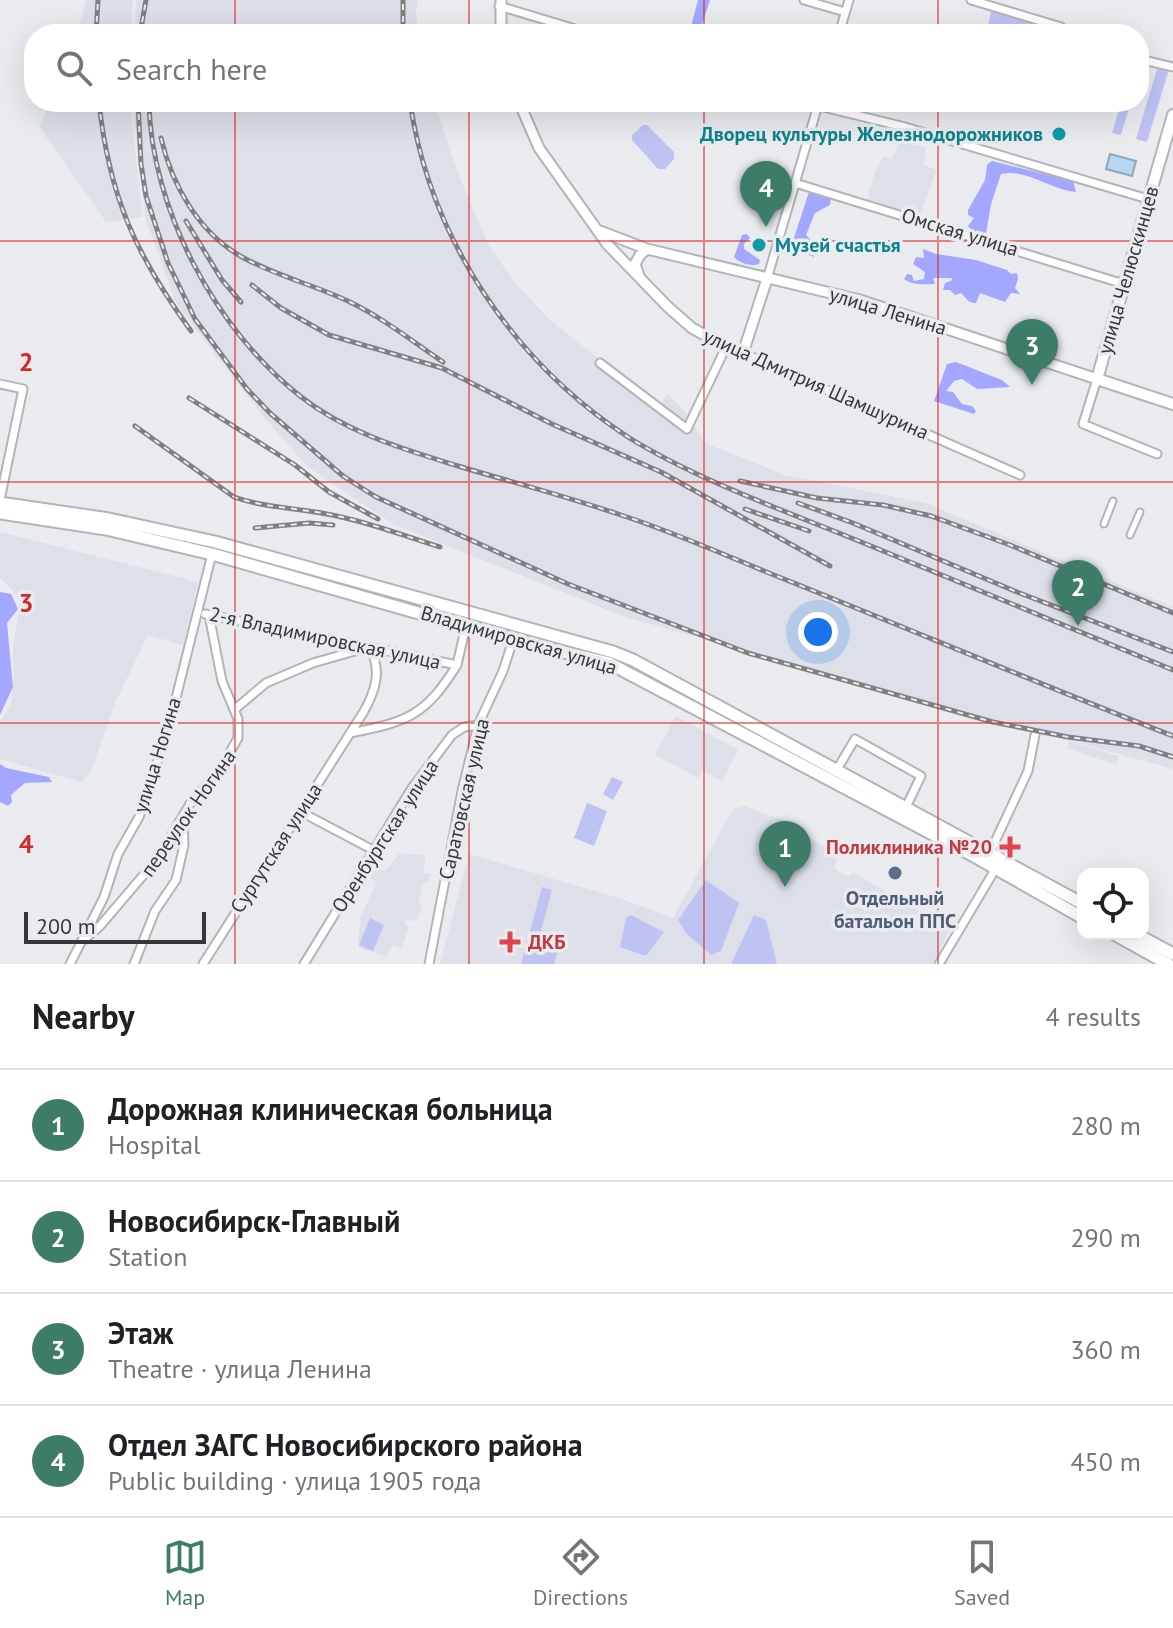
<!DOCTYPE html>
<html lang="en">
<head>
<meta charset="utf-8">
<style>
	body { margin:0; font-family:"PT Sans",sans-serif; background:#f6f6f6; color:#202124 }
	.controls { position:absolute; right:24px; bottom:24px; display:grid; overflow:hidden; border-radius:16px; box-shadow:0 8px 32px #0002 }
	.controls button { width:72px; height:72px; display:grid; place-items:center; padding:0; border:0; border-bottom:2px solid #e0e0e0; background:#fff; color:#202124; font:40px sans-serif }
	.scale { position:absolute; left:24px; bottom:20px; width:182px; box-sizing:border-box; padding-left:8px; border:4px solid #373739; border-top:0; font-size:22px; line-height:28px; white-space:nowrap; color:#373739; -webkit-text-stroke:6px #eaebef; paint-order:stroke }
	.you { position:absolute; left:818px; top:632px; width:28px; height:28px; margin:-20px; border:6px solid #fff; border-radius:50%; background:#1a73e8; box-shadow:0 0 0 12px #1a73e833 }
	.badge { display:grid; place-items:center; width:52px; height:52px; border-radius:50%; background:#3d7c68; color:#fff; font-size:26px; font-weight:700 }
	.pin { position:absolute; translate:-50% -66px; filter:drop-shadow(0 2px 4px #0008) }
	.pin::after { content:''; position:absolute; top:42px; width:28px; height:24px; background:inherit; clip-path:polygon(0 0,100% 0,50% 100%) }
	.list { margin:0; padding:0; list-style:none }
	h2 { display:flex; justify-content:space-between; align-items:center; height:104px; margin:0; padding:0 32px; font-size:34px }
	h2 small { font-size:26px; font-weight:400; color:#757577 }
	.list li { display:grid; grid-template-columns:52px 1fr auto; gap:24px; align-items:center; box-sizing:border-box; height:112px; padding:0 32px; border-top:2px solid #e0e0e0 }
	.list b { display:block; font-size:30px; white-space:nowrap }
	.list p { margin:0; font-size:26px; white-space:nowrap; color:#757577 }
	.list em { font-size:26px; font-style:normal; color:#757577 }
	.icon { flex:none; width:44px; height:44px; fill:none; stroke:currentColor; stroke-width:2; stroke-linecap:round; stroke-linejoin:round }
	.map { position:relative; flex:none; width:1173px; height:964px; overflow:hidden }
	.search { position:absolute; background:#fff; box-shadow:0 8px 32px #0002; left:24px; right:24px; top:24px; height:88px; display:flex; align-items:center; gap:20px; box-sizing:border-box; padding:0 28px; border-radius:32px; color:#757577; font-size:30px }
	.sheet { height:552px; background:#fff }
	nav { display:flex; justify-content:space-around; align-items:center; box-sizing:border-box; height:112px; border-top:2px solid #e0e0e0; background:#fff; font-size:22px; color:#757577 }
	nav a { display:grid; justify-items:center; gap:4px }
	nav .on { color:#3d7c68 }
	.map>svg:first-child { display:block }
</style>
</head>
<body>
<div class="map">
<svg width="1173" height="964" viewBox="0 0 1173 964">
	<rect width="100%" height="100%" fill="#eaebef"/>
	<path fill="#dddfe9" d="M86,0H133L131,34H77Z
		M136,0H418L416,12L418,31H427V34H134Z
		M50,102H130L142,217L106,222L39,126Z
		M132,102H434L458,173L489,246L516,284L551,321L659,406L668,394L685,412L705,443L785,475L926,503L1173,607V769L625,617L393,524L308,467L264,417L177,305L146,220Z
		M900,140L926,148L924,165L936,170L920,216L867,200L875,172L883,157L892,159Z
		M0,532L198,582L183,645L148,635L115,703L90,774L81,782L0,759V723L11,703L14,675L13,647L21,599L0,578Z
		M676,716L738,750L722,781L702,770L698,778L655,755Z
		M1069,741L1119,756L1116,765L1067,748Z
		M745,806L790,823L836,855L835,869L848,877L853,872L950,929L932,964H440L469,854L619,898L673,918L733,809Z
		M400,853L425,855L424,873L431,874L428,883H423L418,904L422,905L417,921L406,920L405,925L409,926L402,948L393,945L386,957L358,947L360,919L376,882L366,874L371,865L385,871Z"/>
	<path fill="#bfc3f4" d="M992,9L1032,19L1031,26L1054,34H986Z
		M1158,66L1169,69L1147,142L1136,139Z
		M1121,102H1131L1121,135L1112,133Z
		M643,125H647L674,152V159L665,169H658L632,140V135Z
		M612,777L623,782L613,800L603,794Z
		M587,803L607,811L594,846L574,838Z
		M706,880L739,903L721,951L711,955L687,934L678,920Z
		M542,887L552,890L541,931L547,934L545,941L559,947L554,964H521Z
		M631,915L664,932L646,956L620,947L626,918Z
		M754,915L766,920L777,964H731Z
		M370,918L384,925L373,951L359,945Z"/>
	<path fill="#a4a7ff" d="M698,0H710L699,34H689Z
		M992,161L1073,181L1076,192C1052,190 1025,168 1001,174L991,204L986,234L974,233L968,226L974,218L968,215V210L985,180L987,165Z
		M809,192L831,199L830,205L815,213L806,235L817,246L814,257L791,247Z
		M747,234L750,238L744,244V249L760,260L759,264C752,267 739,263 734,257L742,235Z
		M923,249L936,254L976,260L1007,270L1011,274L1017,273L1018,279L1015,288L1020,294L1011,293L1005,302L980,293L976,303C967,303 966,297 961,293L955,295L950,290H943L945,283L953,280L951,278H933L935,284C924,284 914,286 904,279L907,274L912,275L914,281L924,279L925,272L913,264L916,257L924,258Z
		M956,362L1002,380L1010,387L977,389L962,379L954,381L946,391L953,392L962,404L972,406L976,411L974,414L934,401L947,364Z
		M0,592L11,594L18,609L7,623L13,687L0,715Z
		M0,764L6,768L49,777L52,782L25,783L11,795L12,802L8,806L0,802Z"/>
	<path fill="#b8d5f1" stroke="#91a6ba" stroke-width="2" d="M1110,154L1136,161L1132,176L1106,169Z"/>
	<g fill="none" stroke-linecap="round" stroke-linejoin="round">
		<g stroke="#b3b4b8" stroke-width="9">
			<path id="pedestrian" d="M1104,524L1113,501
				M1130,535L1140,512"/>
		</g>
		<g stroke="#b3b4b8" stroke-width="11">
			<path id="minor" d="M804,0L845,12
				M971,0L1061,27L1059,34
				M499,6L592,34
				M839,34L849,0
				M1139,59L1173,67
				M803,102L905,127L1148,199
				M795,183L1124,284
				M767,279L818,105
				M743,353L1020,475
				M600,363L687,429L726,347
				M1097,379L1083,424L1157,454
				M0,384L23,389L0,500
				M205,614L457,665L466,625
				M350,733C407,722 425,716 457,665
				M839,766L855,739L921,776L908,803
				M301,812L373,850
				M80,943L100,926L158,858L191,802L218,773L238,738V719L222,681L209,615
				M70,964L104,897L118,854L139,817L169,726L212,554
				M134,964L155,911L176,880L184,845L183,822
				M203,964L363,713C375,692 383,670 369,647L313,663L266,683L234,710
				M304,964L412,788L452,735L464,727L478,725
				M429,964L462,791L478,725L503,671L513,640
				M939,964L993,873L992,848L1028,771L1035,735"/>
		</g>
		<g stroke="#b3b4b8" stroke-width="13">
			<path id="tertiary" d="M501,0V34
				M519,102L539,148L607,244L668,307L692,328L726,347L743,353L767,279
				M600,231L647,249L860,300L1097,379
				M639,276L635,264L640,255L647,249"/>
		</g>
		<g stroke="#b3b4b8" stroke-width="14">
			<path id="secondary" d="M1173,115L1097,379L1173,404"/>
		</g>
		<g stroke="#b3b4b8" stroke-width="15">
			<path id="primary" d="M0,503L109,519L215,542L613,652L633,660L1083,904
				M0,513L106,529L212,554L513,640L609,663L974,856L1083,918
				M1114,934L1168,964
				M1136,934L1173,954"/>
		</g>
		<use href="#pedestrian" stroke="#fff" stroke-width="5"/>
		<use href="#minor" stroke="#fff" stroke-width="7"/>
		<use href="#tertiary" stroke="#fff" stroke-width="9"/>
		<use href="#secondary" stroke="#fff" stroke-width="10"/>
		<use href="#primary" stroke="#fff" stroke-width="11"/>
		<g stroke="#808083" stroke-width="5">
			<path id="rail" d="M96,34L98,0
				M140,34L146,0
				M403,34V0
				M99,102C109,197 136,255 191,331
				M138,102L141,164L146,196L168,263L195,319L247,389L270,413L343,476L376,497L568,584L748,653L993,722L1068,737L1139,746L1173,757
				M149,102C151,209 216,330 300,396C347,433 403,449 458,466C512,482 565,496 618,514C671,531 722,554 774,575C907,628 1039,684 1173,736
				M410,102C430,238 513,362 628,437C698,481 794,514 871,546C972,587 1072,629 1173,670
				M161,138C172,185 198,232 242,257C276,276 315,285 350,302C383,318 412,341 443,362
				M186,221L222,280L241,302
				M252,285L281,308L329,335L442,368L552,424L661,472L830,566
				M189,398L295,465L329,492L378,519
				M135,426L234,497C265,508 300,508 332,515C369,522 404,536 440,547
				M740,481L817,498L883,505L931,516L1010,545L1173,613
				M798,503L853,523L1017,592L1173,652
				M745,509L809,531
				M255,528L309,523L333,525"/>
		</g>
		<use href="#rail" stroke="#eaebef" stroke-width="2" stroke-dasharray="6" stroke-linecap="butt"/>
	</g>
	<path fill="none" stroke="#d62828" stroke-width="2" stroke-opacity="0.55" d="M235,0V34M469,0V34M704,0V34M938,0V34M235,102V964M469,102V964M704,102V964M938,102V964M0,241H1173M0,482H1173M0,723H1173"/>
	<g fill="#0f9aa8" stroke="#eaebef" stroke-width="3">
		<circle cx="1059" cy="134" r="8"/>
		<circle cx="759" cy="245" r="8"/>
	</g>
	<g fill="#e0444e" stroke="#eaebef" stroke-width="3">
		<path d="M1006 835h8v8h8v8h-8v8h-8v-8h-8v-8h8z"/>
		<path d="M506 930h8v8h8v8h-8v8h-8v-8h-8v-8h8z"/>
	</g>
	<circle fill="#5c6f8a" stroke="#eaebef" stroke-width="3" cx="895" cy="873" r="8"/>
	<g text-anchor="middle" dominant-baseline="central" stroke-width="7" stroke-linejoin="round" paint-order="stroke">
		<g font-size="20" font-weight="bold" fill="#0d838f" stroke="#eaebef" text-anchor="end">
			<text x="1043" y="134">Дворец культуры Железнодорожников</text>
			<text x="775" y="245" text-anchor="start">Музей счастья</text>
		</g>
		<g font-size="20" fill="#373739" stroke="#eaebef">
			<text transform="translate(960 232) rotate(17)">Омская улица</text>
			<text transform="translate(1128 270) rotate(-74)">улица Челюскинцев</text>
			<text transform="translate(888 311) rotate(17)">улица Ленина</text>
			<text transform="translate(816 384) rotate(24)">улица Дмитрия Шамшурина</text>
			<text transform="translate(325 638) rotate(12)">2-я Владимировская улица</text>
			<text transform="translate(519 640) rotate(16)">Владимировская улица</text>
			<text transform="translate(157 755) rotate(-73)">улица Ногина</text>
			<text transform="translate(464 799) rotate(-77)">Саратовская улица</text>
			<text transform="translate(188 813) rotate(-55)">переулок Ногина</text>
			<text transform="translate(385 836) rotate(-57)">Оренбургская улица</text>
			<text transform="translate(276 848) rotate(-57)">Сургутская улица</text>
		</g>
		<g font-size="20" font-weight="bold" fill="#be3a42" stroke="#eaebef" text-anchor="end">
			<text x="992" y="847">Поликлиника №20</text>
			<text x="528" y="942" text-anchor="start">ДКБ</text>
		</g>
		<g font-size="20" font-weight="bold" fill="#4e5e75" stroke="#eaebef">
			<text x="895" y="898">Отдельный<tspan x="895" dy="23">батальон ППС</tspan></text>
		</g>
	</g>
	<g font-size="26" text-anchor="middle" font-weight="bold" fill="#d62828" stroke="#eaebef" stroke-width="7" stroke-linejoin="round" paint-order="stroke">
		<text x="26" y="371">2</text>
		<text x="26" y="612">3</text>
		<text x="26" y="853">4</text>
	</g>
</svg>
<div class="controls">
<button><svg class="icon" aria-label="locate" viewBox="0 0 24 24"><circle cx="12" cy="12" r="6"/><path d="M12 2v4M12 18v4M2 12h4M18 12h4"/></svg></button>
</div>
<div class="scale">200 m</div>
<div class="you"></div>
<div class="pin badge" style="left:785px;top:887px">1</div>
<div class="pin badge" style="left:1078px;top:626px">2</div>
<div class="pin badge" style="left:1032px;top:385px">3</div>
<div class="pin badge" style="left:766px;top:227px">4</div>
<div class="search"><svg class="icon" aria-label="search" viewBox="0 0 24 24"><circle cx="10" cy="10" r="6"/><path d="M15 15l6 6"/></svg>Search here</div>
</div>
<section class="sheet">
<h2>Nearby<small>4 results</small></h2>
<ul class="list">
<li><span class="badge">1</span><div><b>Дорожная клиническая больница</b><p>Hospital</p></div><em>280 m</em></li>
<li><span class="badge">2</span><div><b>Новосибирск-Главный</b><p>Station</p></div><em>290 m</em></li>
<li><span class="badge">3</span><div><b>Этаж</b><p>Theatre · улица Ленина</p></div><em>360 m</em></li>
<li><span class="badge">4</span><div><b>Отдел ЗАГС Новосибирского района</b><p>Public building · улица 1905 года</p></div><em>450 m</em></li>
</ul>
</section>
<nav>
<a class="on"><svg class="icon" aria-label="map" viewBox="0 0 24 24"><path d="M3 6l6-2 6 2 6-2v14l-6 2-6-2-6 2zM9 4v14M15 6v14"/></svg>Map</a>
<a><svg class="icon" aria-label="directions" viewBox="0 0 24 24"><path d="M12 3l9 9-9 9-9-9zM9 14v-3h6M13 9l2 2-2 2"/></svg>Directions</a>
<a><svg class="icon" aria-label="saved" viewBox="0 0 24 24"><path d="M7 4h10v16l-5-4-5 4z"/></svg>Saved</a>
</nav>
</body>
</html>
